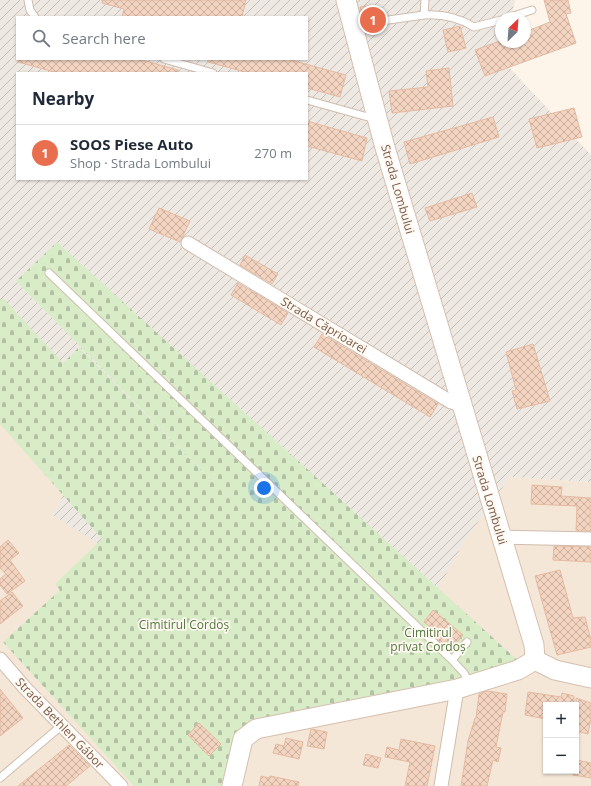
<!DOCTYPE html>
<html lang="en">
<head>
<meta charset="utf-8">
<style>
	body { margin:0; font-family:"Open Sans",sans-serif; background:#f2f2f3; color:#1f2937 }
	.controls { position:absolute; right:12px; bottom:12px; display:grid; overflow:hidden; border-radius:0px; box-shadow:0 1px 3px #0004 }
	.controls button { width:36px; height:36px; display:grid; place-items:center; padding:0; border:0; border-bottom:1px solid #e0e1e3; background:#fff; color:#1f2937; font:20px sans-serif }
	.compass { position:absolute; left:495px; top:12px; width:36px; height:36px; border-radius:50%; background:#fff; box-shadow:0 1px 3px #0004; rotate:25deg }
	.you { position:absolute; left:264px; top:488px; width:14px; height:14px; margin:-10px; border:3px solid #fff; border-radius:50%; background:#1a73e8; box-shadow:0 0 0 6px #1a73e833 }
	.badge { display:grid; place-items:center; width:26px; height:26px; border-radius:50%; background:#e86e4e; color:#fff; font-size:13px; font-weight:700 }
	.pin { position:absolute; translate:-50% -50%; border:2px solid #fff; box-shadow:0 1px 4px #0006 }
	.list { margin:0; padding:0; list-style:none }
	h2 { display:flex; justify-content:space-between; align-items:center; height:52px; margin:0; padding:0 16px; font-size:17px }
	h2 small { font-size:13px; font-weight:400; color:#747a83 }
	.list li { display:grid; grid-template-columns:26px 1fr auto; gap:12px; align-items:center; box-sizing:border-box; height:56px; padding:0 16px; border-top:1px solid #e0e1e3 }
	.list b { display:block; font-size:15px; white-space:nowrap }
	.list p { margin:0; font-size:13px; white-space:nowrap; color:#747a83 }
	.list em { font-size:13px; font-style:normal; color:#747a83 }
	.icon { flex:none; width:22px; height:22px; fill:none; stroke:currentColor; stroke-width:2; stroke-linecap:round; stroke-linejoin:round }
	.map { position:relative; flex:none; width:591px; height:786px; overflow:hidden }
	.search { position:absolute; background:#fff; box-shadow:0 1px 3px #0004; left:16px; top:16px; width:292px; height:44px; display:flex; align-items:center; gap:10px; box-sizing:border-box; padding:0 14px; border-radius:0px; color:#747a83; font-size:15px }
	.panel { position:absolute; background:#fff; box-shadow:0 1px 3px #0004; left:16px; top:72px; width:292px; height:108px; border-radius:0px }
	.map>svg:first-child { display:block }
</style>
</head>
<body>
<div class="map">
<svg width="591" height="786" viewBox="0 0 591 786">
	<defs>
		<pattern id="industrial-furrows" width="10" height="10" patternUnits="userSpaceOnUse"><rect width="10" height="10" fill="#eee8e2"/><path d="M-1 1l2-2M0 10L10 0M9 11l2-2" fill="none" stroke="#c6bfb9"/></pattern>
		<pattern id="cemetery-stones" width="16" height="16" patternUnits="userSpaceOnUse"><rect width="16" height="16" fill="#d7ecc7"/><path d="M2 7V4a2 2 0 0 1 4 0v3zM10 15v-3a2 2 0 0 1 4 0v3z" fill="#b3c2a4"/></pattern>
		<pattern id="building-cross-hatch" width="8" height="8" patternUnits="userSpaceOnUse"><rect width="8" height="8" fill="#f3d4c1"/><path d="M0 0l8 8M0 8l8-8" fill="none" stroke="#caaf9f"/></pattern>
	</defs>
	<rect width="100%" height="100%" fill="#fdf5ea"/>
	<path fill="#f5e7d8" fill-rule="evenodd" d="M0,401L93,437L53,515L464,542L510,477L591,482V786H0ZM546,705H576V771H546Z"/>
	<path fill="url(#industrial-furrows)" fill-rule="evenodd" d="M0,0H515L511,18H501L503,61L591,155V482L510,477L464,542L407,645L155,580L53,515L93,437L0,401ZM17,17H307V59H17ZM17,73H307V179H17Z"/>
	<path fill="url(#cemetery-stones)" d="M57,242L523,665L245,726L235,734L222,786H134L3,642L60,590L55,584L102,539L0,424V300L3,298L63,363L79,347L260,530L16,281Z"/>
	<path fill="url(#building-cross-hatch)" stroke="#e6baa1" d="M102,0H246L242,17H122L124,9L102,3Z
		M544,0H568L571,13L566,14L576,43L485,76L475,50L497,42H525V32L550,22Z
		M369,6L370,16H362L360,7Z
		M460,26L466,48L448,52L443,30Z
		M18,59H138L178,70V73H58L18,62Z
		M208,59H287L346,75L340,97L307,88V73H249L208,62Z
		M449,68L453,106L392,113L389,91L428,87L426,71Z
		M574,108L582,137L537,148L529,119Z
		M493,117L499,137L410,164L404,142Z
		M307,121L367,138L362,161L307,146Z
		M472,193L477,207L430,221L425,208Z
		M159,208L190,221L180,242L149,229Z
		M245,255L278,274L272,284L240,265Z
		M238,283L288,313L281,325L231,295Z
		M322,334L438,404L430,417L314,347Z
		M533,344L550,401L517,409L512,391L516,390L506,352Z
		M532,485L562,487L561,496L591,498V531H576L577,506L531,504Z
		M8,540L19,553L10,560L25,581L7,594L0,585V579L6,574L0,568V547Z
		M554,546L591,547V562L553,560Z
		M560,570L573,618L585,617L591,640V647L557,655L535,576Z
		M12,592L23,606L0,624V601Z
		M433,610L463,635L453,647L446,641L443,645L431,633L434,630L424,622Z
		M0,689L23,718L0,736Z
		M487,691L507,694L505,712H503L496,747L501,748L498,762L493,760L487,786H461L468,741L475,718H476L479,694Z
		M528,692L561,697L562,693L574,696V705H546V719L525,715Z
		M576,698L591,703V718L588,734L576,731Z
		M199,723L221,744L209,756L188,735Z
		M311,729L327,732L324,749L307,746Z
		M286,738L303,742L299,759L273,753L276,744L284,746Z
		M401,739L435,746L427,786H405L410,762L385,757L387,747L399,750Z
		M69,745L90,766L66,786H18Z
		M366,754L381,758L378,768L363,765Z
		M577,760L591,763V778L573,775L574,771H576Z
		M261,776L269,778L270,776L299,782L298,786H259Z"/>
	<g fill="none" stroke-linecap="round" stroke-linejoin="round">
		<g stroke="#d0bdae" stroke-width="9">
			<path id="lane" d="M28,0L30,10L35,17
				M424,15C443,14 458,17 474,27L501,20
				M507,18L532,10
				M353,25L424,15L425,0
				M164,59L213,73
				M307,100L375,119
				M49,273L452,660L464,673L470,685
				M452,660L467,642
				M0,778L61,726"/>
		</g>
		<g stroke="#d0bdae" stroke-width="15">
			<path id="street" d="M188,243L451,402L462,405
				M501,537L591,539
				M0,659L25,688L121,786
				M441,786L457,689"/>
		</g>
		<g stroke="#d6bfae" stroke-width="21">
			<path id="secondary" d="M346,0L384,144L534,645L535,660
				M535,660L555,670L591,678
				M232,786L243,739L256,729L457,689L518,670L535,660"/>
		</g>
		<use href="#lane" stroke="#fff" stroke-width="7"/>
		<use href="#street" stroke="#fff" stroke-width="13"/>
		<use href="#secondary" stroke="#fff" stroke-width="19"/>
	</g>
	<g text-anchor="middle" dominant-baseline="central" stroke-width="3.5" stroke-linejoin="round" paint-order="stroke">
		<g font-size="12" fill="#795b4c" stroke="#fff9f1">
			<text transform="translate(398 189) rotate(74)">Strada Lombului</text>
			<text transform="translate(324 325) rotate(31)">Strada Căprioarei</text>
			<text transform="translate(490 500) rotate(73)">Strada Lombului</text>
			<text transform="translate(60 723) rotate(46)">Strada Bethlen Gábor</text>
		</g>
		<g font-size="12" fill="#527941" stroke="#fff9f1">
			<text x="184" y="624">Cimitirul Cordoș</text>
			<text x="428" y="632">Cimitirul<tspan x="428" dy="14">privat Cordoș</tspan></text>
		</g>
	</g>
</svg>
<div class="controls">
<button>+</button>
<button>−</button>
</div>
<svg class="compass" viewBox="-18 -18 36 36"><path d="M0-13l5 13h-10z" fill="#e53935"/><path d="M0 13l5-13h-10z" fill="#747a83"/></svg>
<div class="you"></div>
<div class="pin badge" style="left:373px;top:20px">1</div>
<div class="search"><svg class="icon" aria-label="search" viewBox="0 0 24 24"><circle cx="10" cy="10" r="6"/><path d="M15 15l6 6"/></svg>Search here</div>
<section class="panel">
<h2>Nearby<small></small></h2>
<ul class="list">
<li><span class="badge">1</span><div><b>SOOS Piese Auto</b><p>Shop · Strada Lombului</p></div><em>270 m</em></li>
</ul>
</section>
</div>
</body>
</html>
